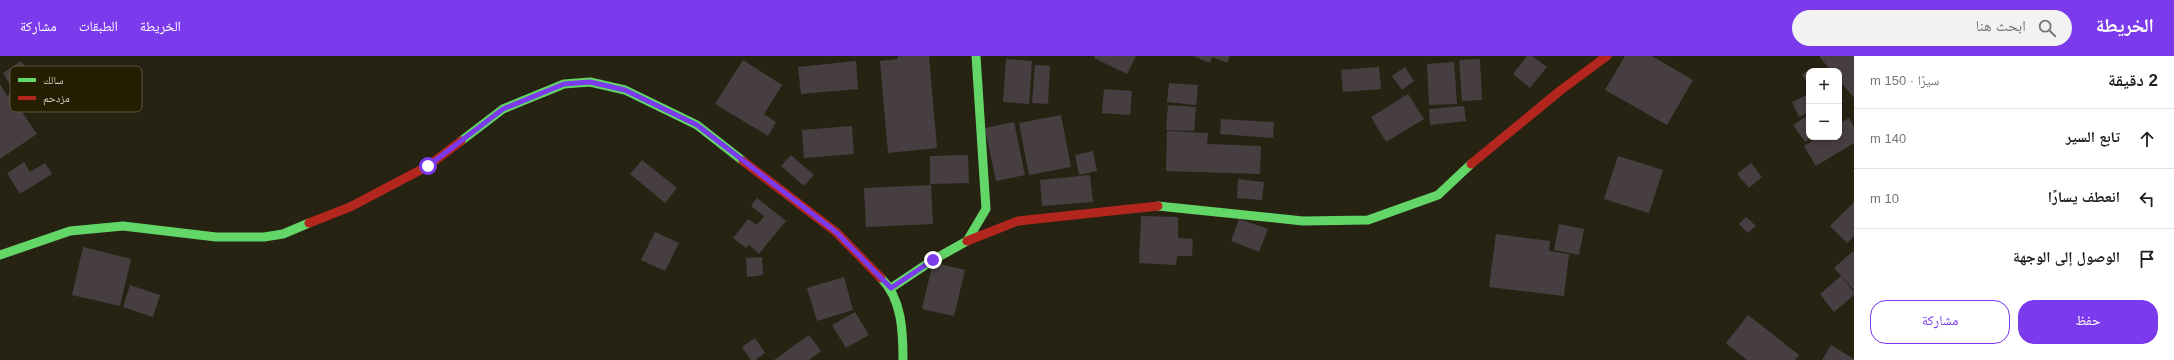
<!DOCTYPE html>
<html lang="ar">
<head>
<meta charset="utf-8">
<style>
	body { margin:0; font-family:Helvetica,"Noto Naskh Arabic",sans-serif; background:#f2f2f2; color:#202124; direction:rtl }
	.controls { position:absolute; right:12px; top:12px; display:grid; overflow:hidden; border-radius:8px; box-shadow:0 2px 6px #0003 }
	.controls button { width:36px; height:36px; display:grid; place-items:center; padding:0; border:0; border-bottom:1px solid #e0e0e0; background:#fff; color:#202124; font:20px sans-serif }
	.stop { position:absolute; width:12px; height:12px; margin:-9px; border:3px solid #7c3aed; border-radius:50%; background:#fff }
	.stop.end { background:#7c3aed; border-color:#fff; box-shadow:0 1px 4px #0008 }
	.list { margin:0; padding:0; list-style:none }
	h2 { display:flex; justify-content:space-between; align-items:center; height:52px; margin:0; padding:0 16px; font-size:17px }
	h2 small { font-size:13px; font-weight:400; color:#757577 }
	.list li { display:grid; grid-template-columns:26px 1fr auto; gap:12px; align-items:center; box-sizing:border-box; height:60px; padding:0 16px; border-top:1px solid #e0e0e0 }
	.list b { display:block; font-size:15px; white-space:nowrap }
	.list em { font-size:13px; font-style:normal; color:#757577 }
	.actions { display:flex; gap:8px; padding:12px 16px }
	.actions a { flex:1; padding:9px 0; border:1px solid #7c3aed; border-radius:16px; text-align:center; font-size:14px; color:#7c3aed }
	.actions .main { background:#7c3aed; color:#fff }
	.icon { flex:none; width:22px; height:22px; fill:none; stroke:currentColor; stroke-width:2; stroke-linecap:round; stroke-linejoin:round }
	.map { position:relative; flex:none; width:1854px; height:304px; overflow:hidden; direction:ltr }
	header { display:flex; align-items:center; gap:24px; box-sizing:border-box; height:56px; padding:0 20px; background:#7c3aed; color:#fff }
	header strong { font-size:19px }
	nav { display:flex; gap:22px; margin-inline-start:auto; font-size:14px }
	.search { width:280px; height:36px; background:#f2f2f2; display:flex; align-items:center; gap:10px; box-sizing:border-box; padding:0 14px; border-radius:22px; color:#757577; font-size:15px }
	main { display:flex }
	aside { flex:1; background:#fff }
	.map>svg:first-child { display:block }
</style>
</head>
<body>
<header>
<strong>الخريطة</strong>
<div class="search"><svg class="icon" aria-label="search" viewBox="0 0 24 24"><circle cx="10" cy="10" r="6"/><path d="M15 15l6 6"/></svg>ابحث هنا</div>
<nav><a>الخريطة</a><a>الطبقات</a><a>مشاركة</a></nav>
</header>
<main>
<aside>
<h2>2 دقيقة<small>سيرًا · 150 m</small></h2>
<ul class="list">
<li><svg class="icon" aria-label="ahead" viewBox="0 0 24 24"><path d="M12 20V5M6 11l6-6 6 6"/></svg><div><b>تابع السير</b></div><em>140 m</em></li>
<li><svg class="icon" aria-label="left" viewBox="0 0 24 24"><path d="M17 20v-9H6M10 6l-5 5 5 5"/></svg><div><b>انعطف يسارًا</b></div><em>10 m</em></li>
<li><svg class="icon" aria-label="arrive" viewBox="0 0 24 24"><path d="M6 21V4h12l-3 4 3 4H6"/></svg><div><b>الوصول إلى الوجهة</b></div></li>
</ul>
<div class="actions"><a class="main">حفظ</a><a>مشاركة</a></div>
</aside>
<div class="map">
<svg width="1854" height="304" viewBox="0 0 1854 304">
	<rect width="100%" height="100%" fill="#272313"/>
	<path fill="#473e42" d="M898,0H929L937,92L888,97L880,5L898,3Z
		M1095,0H1136L1127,18L1094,2Z
		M1193,0H1230L1227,7L1212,1L1210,7Z
		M1527,0H1532L1547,11L1530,32L1513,18Z
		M1625,0H1652L1693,24L1667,69L1605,34Z
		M1819,0H1854V42L1839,24V15H1831Z
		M1006,3L1032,5L1029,48L1003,46Z
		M1480,3L1482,44L1462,45L1459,4Z
		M743,4L782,29L764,58L776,66L768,80L715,48Z
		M21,5L35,27L16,39L3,17Z
		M856,5L858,33L801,38L798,11Z
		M1454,6L1457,48L1429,49L1427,8Z
		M1035,9L1050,10L1048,48L1032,47Z
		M1379,11L1381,33L1343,36L1341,14Z
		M1405,11L1414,25L1402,34L1392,20Z
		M1810,13L1812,15H1809V29L1802,19Z
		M1169,27L1198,29L1196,49L1167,46Z
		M0,28L7,40L10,38L37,78L0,103Z
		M1104,33L1132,35L1130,59L1102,57Z
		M1408,38L1424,63L1386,86L1371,61Z
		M1809,38V56L1799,61L1792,46Z
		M1168,49L1196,51L1194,75L1166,74Z
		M1464,50L1466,65L1430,69L1429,53Z
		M1061,59L1071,111L1029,119L1019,67Z
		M1808,59L1809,81H1812L1805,86L1793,69Z
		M1849,62L1854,71V87L1816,110L1804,90L1819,81H1839V68Z
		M1221,63L1274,66L1273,82L1220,78Z
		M1014,66L1025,119L996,125L985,72Z
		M852,70L854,98L804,102L802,74Z
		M1167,75L1208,77L1207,88L1261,90L1260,118L1166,115Z
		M1093,95L1097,115L1079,119L1075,99Z
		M791,99L814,119L804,130L781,110Z
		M968,99L969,127L930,128V100Z
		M1618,100L1663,114L1649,157L1604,143Z
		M642,104L677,132L665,147L630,118Z
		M24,106L30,116L45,107L52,118L20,138L7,117Z
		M1751,107L1762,121L1749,132L1737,118Z
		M1090,119L1093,146L1042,150L1040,124Z
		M1238,123L1264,126L1262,144L1237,142Z
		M931,129L933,168L866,171L864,132Z
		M757,142L786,165L759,198L749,189L746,192L733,182L748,163L757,169L764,160L751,150Z
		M1854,146V180L1847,187L1830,170Z
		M1141,160L1178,161V182L1193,183L1192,200H1177L1176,209L1139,207Z
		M1746,161L1756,170L1748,177L1739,168Z
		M1239,163L1268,173L1259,196L1231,185Z
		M1559,168L1584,173L1579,199L1554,194Z
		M655,176L679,187L665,215L641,204Z
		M1496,178L1550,185L1549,195L1569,198L1564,240L1489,231Z
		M83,191L131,203L120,250L72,239Z
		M1853,195L1854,196V234L1834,212Z
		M762,201L763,219L747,221L746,202Z
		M933,206L965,214L954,260L922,253Z
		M1841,220L1854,236V239L1834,256L1820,238Z
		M844,221L853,254L817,265L807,232Z
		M130,229L160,239L153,261L123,251Z
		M855,256L869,279L846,292L832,269Z
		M1748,259L1799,299L1795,304H1747L1726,287Z
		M809,279L821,295L809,304H774Z
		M755,282L765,297L755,304H751L742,291Z
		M1831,289L1854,303V304H1822Z"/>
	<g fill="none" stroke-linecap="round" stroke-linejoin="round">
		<path stroke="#63d668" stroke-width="9" d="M461,85L503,53L564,28L590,26L625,34L697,69L743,105
			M1158,150L1303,165L1368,164L1438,139L1471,108
			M0,199L70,175L123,170L216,181H264L283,178L309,167
			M881,222C902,243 903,275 903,304
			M891,232L933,204L967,185L986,153L976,0"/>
		<path stroke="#b3261e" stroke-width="9" d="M743,105L836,176L881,222
			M1471,108L1561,34L1607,0
			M309,167L350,151L428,110L461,85
			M967,185L1018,165L1158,150"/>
	</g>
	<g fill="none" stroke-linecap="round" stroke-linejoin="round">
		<path stroke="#7c3aed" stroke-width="5" d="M428,110L503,53L564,28L590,26L625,34L697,69L836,176L891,232L933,204"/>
	</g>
	<rect x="10" y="10" width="132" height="46" rx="6" fill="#251e02" stroke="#5b553c" stroke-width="1"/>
	<rect x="18" y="22" width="18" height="4" fill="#63d668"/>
	<rect x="18" y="40" width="18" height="4" fill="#b3261e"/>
	<g font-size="11" fill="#dad6c5">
		<text x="43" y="28">سالك</text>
		<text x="43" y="46">مزدحم</text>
	</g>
</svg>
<div class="controls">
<button>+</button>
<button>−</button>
</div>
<div class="stop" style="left:428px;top:110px"></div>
<div class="stop end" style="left:933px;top:204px"></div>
</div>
</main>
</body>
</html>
